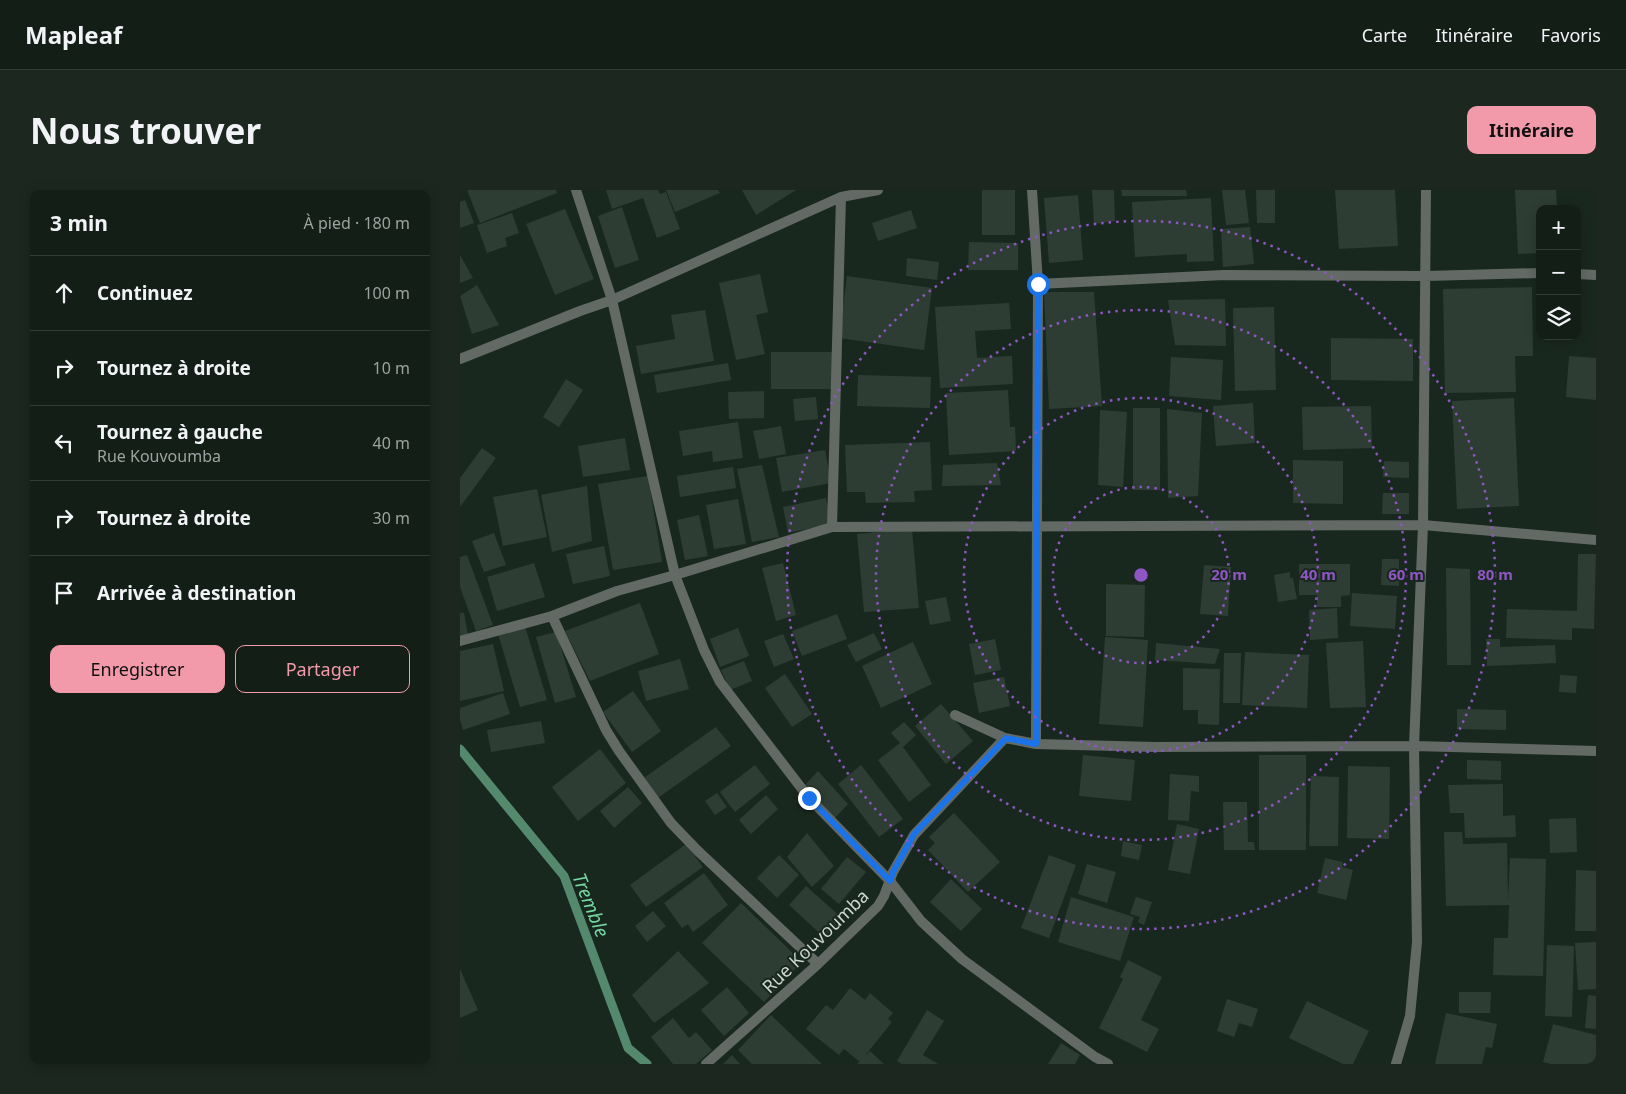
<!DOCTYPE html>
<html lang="fr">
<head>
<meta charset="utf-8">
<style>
	body { margin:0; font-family:"Noto Sans",sans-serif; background:#1c2720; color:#f1f3f6 }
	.controls { position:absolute; right:15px; top:15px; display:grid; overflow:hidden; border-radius:10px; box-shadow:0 2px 12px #0003 }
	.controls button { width:45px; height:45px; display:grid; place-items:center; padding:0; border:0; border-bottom:1px solid #323c36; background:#131e17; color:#f1f3f6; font:25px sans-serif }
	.stop { position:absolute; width:15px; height:15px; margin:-11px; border:4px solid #1a73e8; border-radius:50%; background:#fff }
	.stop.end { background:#1a73e8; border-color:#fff; box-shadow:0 1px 5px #0008 }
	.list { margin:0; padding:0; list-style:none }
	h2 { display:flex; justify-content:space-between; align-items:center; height:65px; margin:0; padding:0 20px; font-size:21px }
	h2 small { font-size:16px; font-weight:400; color:#9da2a1 }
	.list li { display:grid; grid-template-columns:32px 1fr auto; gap:15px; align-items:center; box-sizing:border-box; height:75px; padding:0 20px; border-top:1px solid #323c36 }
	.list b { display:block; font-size:19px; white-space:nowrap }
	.list p { margin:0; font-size:16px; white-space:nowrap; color:#9da2a1 }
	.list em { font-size:16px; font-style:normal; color:#9da2a1 }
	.actions { display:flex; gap:10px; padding:15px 20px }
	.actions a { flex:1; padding:11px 0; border:1px solid #f39aaa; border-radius:10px; text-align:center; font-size:18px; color:#f39aaa }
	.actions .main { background:#f39aaa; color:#111 }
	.icon { flex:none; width:28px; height:28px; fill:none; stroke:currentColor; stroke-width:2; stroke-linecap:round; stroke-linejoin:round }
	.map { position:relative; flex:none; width:1136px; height:874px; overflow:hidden; border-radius:10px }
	header { display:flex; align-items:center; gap:30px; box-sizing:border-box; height:70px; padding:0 25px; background:#131e17; border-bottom:1px solid #323c36 }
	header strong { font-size:24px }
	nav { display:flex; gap:28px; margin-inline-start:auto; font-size:18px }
	.intro { display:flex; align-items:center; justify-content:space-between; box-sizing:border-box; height:120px; padding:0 30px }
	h1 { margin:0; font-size:35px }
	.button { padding:12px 22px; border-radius:10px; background:#f39aaa; color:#111; font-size:18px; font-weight:700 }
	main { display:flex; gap:30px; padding:0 30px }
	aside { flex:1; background:#131e17; border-radius:10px; box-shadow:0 2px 12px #0003 }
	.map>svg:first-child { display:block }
</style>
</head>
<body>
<header>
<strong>Mapleaf</strong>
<nav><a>Carte</a><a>Itinéraire</a><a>Favoris</a></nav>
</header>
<div class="intro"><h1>Nous trouver</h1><a class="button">Itinéraire</a></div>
<main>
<aside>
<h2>3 min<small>À pied · 180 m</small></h2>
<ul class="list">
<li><svg class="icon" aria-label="ahead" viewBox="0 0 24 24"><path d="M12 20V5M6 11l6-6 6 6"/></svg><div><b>Continuez</b></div><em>100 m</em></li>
<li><svg class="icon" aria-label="right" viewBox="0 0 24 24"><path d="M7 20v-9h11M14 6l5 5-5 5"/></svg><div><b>Tournez à droite</b></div><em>10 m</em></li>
<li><svg class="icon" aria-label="left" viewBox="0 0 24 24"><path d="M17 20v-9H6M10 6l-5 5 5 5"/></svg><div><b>Tournez à gauche</b><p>Rue Kouvoumba</p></div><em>40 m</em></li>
<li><svg class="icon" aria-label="right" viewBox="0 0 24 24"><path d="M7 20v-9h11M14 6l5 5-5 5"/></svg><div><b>Tournez à droite</b></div><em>30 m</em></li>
<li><svg class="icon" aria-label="arrive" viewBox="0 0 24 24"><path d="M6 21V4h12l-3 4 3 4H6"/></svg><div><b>Arrivée à destination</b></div></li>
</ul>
<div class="actions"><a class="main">Enregistrer</a><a>Partager</a></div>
</aside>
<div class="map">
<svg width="1136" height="874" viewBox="0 0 1136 874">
	<rect width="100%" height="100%" fill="#19281f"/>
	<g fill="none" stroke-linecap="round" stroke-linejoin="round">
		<path stroke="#54896e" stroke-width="9" d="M0,559L104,686L168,858L187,874"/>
	</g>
	<path fill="#2e3d34" d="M7,0H96L97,3L20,33Z
		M146,0H198L200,4L206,2L220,39L197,48L183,8L152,19Z
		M206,0H258L260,3L215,22Z
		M282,0H336L296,25Z
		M522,0H555V45H522Z
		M632,0H654L655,31L634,34Z
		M661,0H726L727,6H662Z
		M762,0H785L789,33L766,35Z
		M796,0H815V33H797Z
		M875,0H935L938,56L879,59Z
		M1055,0H1096L1097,19H1080V63L1058,64Z
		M618,5L623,70L589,73L584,8Z
		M751,8L754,71L727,72V64L675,67L672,12Z
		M5,10L14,33L0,38V12Z
		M162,17L179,70L155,78L138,26Z
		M105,19L134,89L95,105L66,34Z
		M451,20L457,38L418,51L412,33Z
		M52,23L59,43L45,48L47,56L27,63L17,35Z
		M790,37L794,74L763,77L761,39Z
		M509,52L558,53V80H508Z
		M0,65L13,88L0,93Z
		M447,68L479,72L477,90L446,86Z
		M300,84L308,122L296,125L305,164L276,170L259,93Z
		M387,86L472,98L464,160L379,148Z
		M17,95L39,135L12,144L0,106Z
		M1072,97L1073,166H1055L1056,202L985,203L983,99Z
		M584,102H634L642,216L589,219Z
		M765,109L766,156L715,155L708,110Z
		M549,113L551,139L515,141L517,168L552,166L553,194L480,198L475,117Z
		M814,117L816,200L775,201L773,118Z
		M245,120L254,171L181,184L176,156L215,149L211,125Z
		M871,148L953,149V191L871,190Z
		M311,162H374V199H311Z
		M1109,166L1136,168V210L1106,207Z
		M711,167L763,170L761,210L709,206Z
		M268,173L271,190L197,203L194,185Z
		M398,185L471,187L470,218L397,216Z
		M106,189L123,200L99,237L83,227Z
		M548,200L550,237H555L556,261L489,265L486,203Z
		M304,201V228L269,229L268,202Z
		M356,207L358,229L335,231L333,209Z
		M1054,208L1059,316L997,319L992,211Z
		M793,213L795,253L756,256L753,216Z
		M911,216L912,258L843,260L842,217Z
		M673,218H700V300H673Z
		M707,219L742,223L738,306L708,308Z
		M640,220L667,222L663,297L638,295Z
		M278,232L283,268L253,272L252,261L223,266L219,241Z
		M321,236L326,264L299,269L293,241Z
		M165,248L170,280L123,287L118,256Z
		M470,252L472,300L454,301L455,312L406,313L405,302H387L385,255Z
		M22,258L36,268L0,317V288Z
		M365,260L371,293L322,302L316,268Z
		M833,270L883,271V314L833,313Z
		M924,271L949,272V288L923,287Z
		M537,273L541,295L482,296L483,275Z
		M302,275L319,347L292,352L277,279Z
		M273,277L276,298L220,307L217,286Z
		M188,286L202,372L153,380L138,294Z
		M127,296L132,351L92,362L81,305Z
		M77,299L87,347L43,356L33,307Z
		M923,303H949V324H922Z
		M366,308L371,334L328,343L323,317Z
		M278,309L286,354L254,359L246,315Z
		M239,325L248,366L225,370L217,330Z
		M452,339L459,418L404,422L397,344Z
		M34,343L46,375L24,382L12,351Z
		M144,356L150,386L113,394L106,364Z
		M1118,364H1136L1134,439L1112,438V450L1046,448L1047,419L1117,421Z
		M7,365L33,435L16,441L0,397V367Z
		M922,369H939V396L921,395Z
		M74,373L85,407L37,421L27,387Z
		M323,373L336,425L316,431L302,378Z
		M839,374H890V405L881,406V417H857V405H839Z
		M744,375L771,377L768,426L740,424Z
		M986,378L1010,379L1011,475H987Z
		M830,382V388H833L837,409L818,412L814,385Z
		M646,394L685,395L684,447L646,446Z
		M892,403L937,406L935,439L890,436Z
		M486,407L491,431L470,435L465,411Z
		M180,413L199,464L130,491L105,441Z
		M877,418L878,448L850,450L849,420Z
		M0,423H4L8,445L0,446Z
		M377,424L387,449L342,466L332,441Z
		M65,436L87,510L60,517L38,444Z
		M278,438L289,466L260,477L250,449Z
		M96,442L116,507L95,513L76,447Z
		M414,443L422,459L396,472L387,455Z
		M323,444L334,469L314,477L304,451Z
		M645,447L688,450L683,537L639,534Z
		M535,449L541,480L515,485L509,454Z
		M1026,449H1040V457L1095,455L1096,473L1027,476Z
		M903,451L906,517L870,518L866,453Z
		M453,452L472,494L421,518L402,476Z
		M696,453L760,459L755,474L695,470Z
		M33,454L44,501L0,511V461Z
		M785,462L849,465L847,518L782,515Z
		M764,463H781L780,513H763Z
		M220,469L229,499L186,511L178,481Z
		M284,471L292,491L270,500L261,480Z
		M723,478L760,479L759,535L738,534V520H723Z
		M325,484L352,524L332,537L305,498Z
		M1100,485L1117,486L1116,503L1099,502Z
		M544,487L550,516L519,523L513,493Z
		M173,501L201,541L172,562L143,522Z
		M43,503L50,524L3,540L0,530V518Z
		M481,514L513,551L486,574L455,536Z
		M997,519L1046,520V540L997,539Z
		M81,531L85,553L31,562L27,540Z
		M444,532L456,545L443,557L471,595L449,612L418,570L440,553L431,543Z
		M256,537L271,556L195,610L181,590Z
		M140,559L166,593L118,631L92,597Z
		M623,565L675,570L671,611L619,606Z
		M799,565H846V660H799Z
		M1007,570L1041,571V590L1007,589Z
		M295,575L310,594L275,622L260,602Z
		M401,575L443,629L419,647L378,594Z
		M888,576L930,577L929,649L887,648Z
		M358,581L388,614L375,628L344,596Z
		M710,584L739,586V602L731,601L729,631L708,630Z
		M851,586L879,587L878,656H849Z
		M1043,594V626L1055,625L1056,647L1005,648L1004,623H990L988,595Z
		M168,597L182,613L154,638L140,621Z
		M257,603L267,617L255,625L245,611Z
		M306,605L318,619L291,644L279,630Z
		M763,612H787L788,652H794L795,660H764Z
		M494,623L540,672L508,702L468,660L475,653L469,647Z
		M1116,628L1117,662L1090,663L1089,629Z
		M717,634L739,639L730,684L708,680Z
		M984,642H1002L1003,654L1047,653L1048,711L1050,668L1086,669L1083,786L1033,785L1034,748H1048L1049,715L986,716Z
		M347,643L374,676L352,697L327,667Z
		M663,651L682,655L679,670L661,666Z
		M226,654L243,677L186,717L170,695Z
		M319,665L339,685L317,708L297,688Z
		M589,665L616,675L589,748L561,738Z
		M387,667L406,682L379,714L361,699Z
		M865,668L883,672L882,677L893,680L886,710L857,703Z
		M627,674L656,682L647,713L618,704Z
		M1116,680L1136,681V741H1115Z
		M244,683L268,715L233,742L228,734L222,738L204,713Z
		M491,689L522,719L501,741L470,712Z
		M346,696L383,729L366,749L329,715Z
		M611,707L674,727L660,771L598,752Z
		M676,707L692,712L684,735L678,732L680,727L670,724Z
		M281,713L342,772L304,812L242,753Z
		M193,721L206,736L187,752L175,736Z
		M1136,752V799L1118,800L1115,753Z
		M1087,755L1114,756L1112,827L1085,826Z
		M218,761L249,793L194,833L172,805Z
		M668,770L702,787L681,830L699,839L687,862L639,838L663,789L660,787Z
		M0,779L18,820L0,828Z
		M267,797L289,823L264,846L241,820Z
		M390,798L405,810L410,803L433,823L428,829L432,832L400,872L384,859L379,865L346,839L366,815L373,820Z
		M999,802H1031L1030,823H999Z
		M1128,805L1136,806V839L1125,838Z
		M767,809L798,819L792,837L779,833L774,847L757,841Z
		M847,811L909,841L893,874H883L829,848Z
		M467,820L484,831L463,865L478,874H442L437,871Z
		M986,823L1037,834L1032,858L1026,857L1022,874H975Z
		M311,825L362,874H292L278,860Z
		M213,828L229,848L236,842L252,860L236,874H213L191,847Z
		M1093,834L1136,845V874H1091L1083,872Z
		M601,853L620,865L615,874H588Z
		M410,861L424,874H397Z
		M272,865L280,874H263Z"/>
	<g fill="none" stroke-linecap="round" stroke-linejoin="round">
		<path stroke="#636a65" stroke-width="10" d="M116,0L152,110L215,385L244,460L260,492L349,608L430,691L461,731L502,769L635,867L648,874
			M572,0L578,94L576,554
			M1117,84L1136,85
			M578,94L764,85L966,86L1080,83
			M0,169L120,121L152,110L381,7L418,0
			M372,337L381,7
			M92,426L146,540L159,561L211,633L238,661L358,774
			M0,451L92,426L157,401L215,385L372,337L963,335L1136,350
			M495,525L545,548L576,554L695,557L954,556L1136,561
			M246,874L358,774L418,716L424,706L433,682L454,645L545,548
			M936,874L950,826L957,752L954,556L963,335L966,0"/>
	</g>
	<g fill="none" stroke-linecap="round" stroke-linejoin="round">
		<path stroke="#1a73e8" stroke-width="6" d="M349,608L430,691L433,682L454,644L546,548L576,554L578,94"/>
	</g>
	<g fill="none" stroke="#8f56c3" stroke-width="2.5" stroke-dasharray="2.5 5">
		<circle cx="681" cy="385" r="88"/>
		<circle cx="681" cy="385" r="177"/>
		<circle cx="681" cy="385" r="265"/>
		<circle cx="681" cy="385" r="354"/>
	</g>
	<g text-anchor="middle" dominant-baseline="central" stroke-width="4" stroke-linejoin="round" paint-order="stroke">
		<g font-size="18" fill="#ccd5cf" stroke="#19281f">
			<text transform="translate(355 751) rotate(-44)">Rue Kouvoumba</text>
		</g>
		<g font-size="19" font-style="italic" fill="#75d7a1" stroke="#19281f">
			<text transform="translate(131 715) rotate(68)">Tremble</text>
		</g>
	</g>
	<circle cx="681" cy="385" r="8" fill="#8f56c3" stroke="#19281f" stroke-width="2.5"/>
	<g font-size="15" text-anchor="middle" font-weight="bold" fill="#8f56c3" stroke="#19281f" stroke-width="4" stroke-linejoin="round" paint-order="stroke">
		<text x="769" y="390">20 m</text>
		<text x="858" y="390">40 m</text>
		<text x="946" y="390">60 m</text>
		<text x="1035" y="390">80 m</text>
	</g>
</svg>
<div class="controls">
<button>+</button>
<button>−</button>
<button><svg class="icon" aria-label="layers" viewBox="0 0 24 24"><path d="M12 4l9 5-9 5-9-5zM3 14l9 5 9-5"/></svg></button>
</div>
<div class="stop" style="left:578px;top:94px"></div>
<div class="stop end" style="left:349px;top:608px"></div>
</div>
</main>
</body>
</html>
